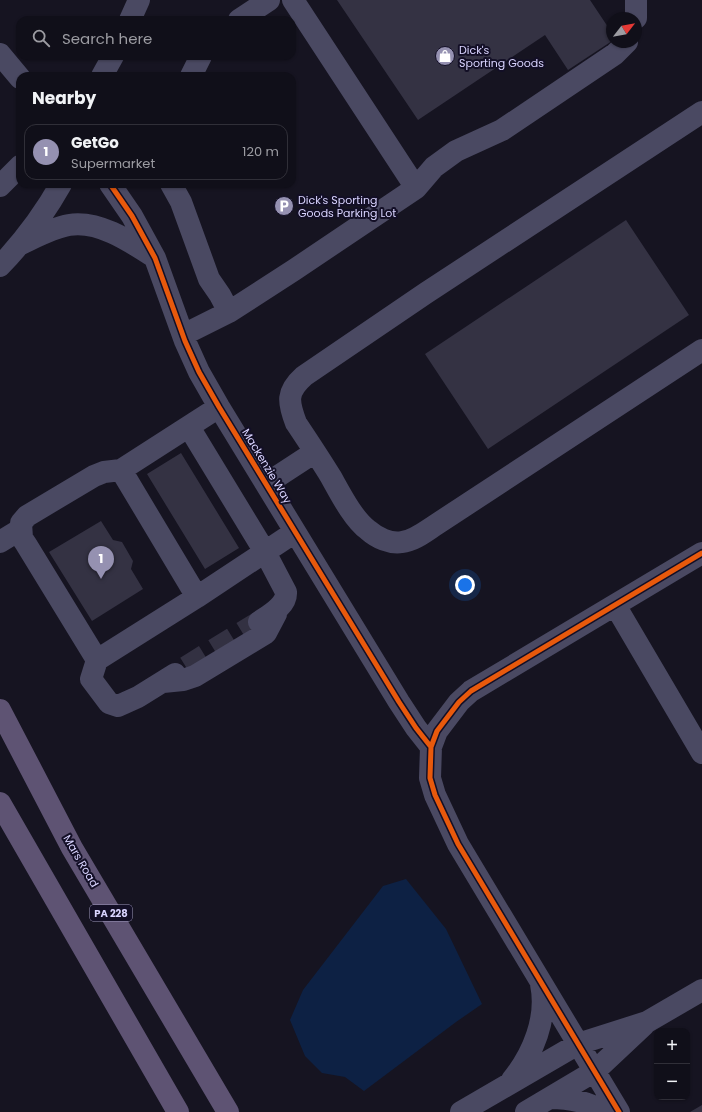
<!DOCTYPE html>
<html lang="en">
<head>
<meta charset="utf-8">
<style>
	body { margin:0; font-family:Poppins,sans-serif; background:#1e1d26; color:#f1f3f6 }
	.controls { position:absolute; right:12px; bottom:12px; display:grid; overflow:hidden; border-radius:8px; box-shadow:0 1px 3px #0004 }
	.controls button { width:36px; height:36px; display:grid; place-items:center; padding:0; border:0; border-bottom:1px solid #302f38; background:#100f19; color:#f1f3f6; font:20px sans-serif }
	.compass { position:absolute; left:606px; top:12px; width:36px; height:36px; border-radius:50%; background:#100f19; box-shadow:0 1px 3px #0004; rotate:59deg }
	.you { position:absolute; left:465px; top:585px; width:14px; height:14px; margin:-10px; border:3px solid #fff; border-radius:50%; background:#1a73e8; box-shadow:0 0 0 6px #1a73e833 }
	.badge { display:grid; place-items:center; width:26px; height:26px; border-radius:50%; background:#9591b1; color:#fff; font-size:13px; font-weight:700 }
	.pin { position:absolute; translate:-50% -33px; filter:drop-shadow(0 1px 2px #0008) }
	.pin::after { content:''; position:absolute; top:21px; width:14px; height:12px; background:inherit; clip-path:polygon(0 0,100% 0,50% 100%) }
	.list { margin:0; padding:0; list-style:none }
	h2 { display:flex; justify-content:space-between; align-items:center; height:52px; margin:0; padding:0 16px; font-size:17px }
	h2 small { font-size:13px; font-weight:400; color:#9c9ca2 }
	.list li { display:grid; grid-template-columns:26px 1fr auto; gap:12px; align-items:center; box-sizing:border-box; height:56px; margin:0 8px 8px; padding:0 8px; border:1px solid #302f38; border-radius:12px }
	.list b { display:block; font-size:15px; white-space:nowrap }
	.list p { margin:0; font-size:13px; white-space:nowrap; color:#9c9ca2 }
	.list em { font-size:13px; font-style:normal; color:#9c9ca2 }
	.icon { flex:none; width:22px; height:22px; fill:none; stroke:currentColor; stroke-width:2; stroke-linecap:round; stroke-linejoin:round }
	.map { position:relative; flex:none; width:702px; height:1112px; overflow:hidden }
	.search { position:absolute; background:#100f19; box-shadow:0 1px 3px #0004; left:16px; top:16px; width:280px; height:44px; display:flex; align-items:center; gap:10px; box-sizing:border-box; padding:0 14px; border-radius:12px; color:#9c9ca2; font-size:15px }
	.panel { position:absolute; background:#100f19; box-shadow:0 1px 3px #0004; left:16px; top:72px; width:280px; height:116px; border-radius:12px }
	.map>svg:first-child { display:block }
</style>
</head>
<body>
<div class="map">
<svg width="702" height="1112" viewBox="0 0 702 1112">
	<rect width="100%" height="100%" fill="#161421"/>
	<path fill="#0d2144" d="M406,879L446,929L482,1004L456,1022L364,1091L345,1077L322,1073L305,1056L290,1020L303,990L383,886Z"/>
	<path fill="#343243" d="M337,0H590L612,33V41L568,70L545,35L418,120Z
		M626,220L689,315L488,449L425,354Z
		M181,453L239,548L205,569L147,474Z
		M101,521L113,540L122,542L133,561L131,569L143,589L92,621L49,552Z
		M702,1105V1112H690Z"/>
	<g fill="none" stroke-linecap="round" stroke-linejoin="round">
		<path stroke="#333142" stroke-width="22" stroke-dasharray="22 11" stroke-linecap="butt" d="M186,667L259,622"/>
		<path stroke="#4a4962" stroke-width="22" d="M293,0L416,188
			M636,18V0
			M130,20L139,0
			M239,20L269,0
			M0,54L20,78
			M102,76L113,56
			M191,76L201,56
			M702,112L426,293L304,376C286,392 288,402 296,423C308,441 320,459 331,477C340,493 353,519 368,530C377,538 390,544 402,542C414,541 426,531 437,524L702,350
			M110,184L132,216L155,258L185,341L199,372L219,407L399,702L416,728L431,747
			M171,184L181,202L209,279L220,295L229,312
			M0,186L20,166
			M21,244C36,237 52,228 69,225C99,220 131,242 154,257
			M0,266C25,240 43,216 61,184
			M183,335L229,312L294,270L416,188L434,167L456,151L502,130L615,54L627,42
			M219,407L121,470L104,472L94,476L27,516L21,523L22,538L26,544L97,660L197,597L295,532
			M189,427L265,552L286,592C287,606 269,615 259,622
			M121,470L197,597
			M266,484L315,452
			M0,542L21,529
			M615,605L702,753
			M97,660L91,679L109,703L118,706L138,697L175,674
			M163,682L183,680L195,676L266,633L276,614
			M512,1080C533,1054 548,1018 541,984
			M550,1098C570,1098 587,1101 604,1112
			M461,1112L578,1044L647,1022L702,990
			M526,1112L595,1071L644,1025
			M619,1112L458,844L435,795L430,778L431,747L437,731L459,702L471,691L702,553"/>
		<path stroke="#5e5373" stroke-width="22" d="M0,710L72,848L228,1112
			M0,803L178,1112"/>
		<g stroke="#130f26" stroke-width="8">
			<path id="cycleway" d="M110,184L132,216L155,258L185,341L199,372L219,407L399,702L416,728L431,747
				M619,1112L458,844L435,795L430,778L431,747L437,731L459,702L471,691L702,553"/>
		</g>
		<use href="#cycleway" stroke="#e8590c" stroke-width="5"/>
	</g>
	<defs>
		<g id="shop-disc" transform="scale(1)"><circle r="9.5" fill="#9591b1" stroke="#130f26"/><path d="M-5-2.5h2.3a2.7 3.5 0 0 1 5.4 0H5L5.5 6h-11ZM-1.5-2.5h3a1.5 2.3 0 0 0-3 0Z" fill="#fff"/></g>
		<g id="parking-disc" transform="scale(1)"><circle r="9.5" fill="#9591b1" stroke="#130f26"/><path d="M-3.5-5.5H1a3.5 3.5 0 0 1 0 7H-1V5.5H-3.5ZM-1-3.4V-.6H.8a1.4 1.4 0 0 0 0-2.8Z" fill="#fff"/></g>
	</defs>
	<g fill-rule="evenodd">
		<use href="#shop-disc" x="445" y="56"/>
		<use href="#parking-disc" x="284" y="206"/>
	</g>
	<g text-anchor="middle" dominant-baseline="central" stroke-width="4" stroke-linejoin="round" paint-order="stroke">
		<rect fill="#130f26" stroke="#9e99be" stroke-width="1" x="90" y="905" width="42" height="16" rx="3"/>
		<g font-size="10" font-weight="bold" fill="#d9d4ff">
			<text x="111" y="913">PA 228</text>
		</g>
		<g font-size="11" fill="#d9d4ff" stroke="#130f26" text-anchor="start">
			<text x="459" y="50">Dick's<tspan x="459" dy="13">Sporting Goods</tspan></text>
			<text x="298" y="200">Dick's Sporting<tspan x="298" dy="13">Goods Parking Lot</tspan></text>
		</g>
		<g font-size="11" fill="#d9d4ff" stroke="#130f26">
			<text transform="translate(267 466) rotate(59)">Mackenzie Way</text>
			<text transform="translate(81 861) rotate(60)">Mars Road</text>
		</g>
	</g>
</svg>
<div class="controls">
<button>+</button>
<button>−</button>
</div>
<svg class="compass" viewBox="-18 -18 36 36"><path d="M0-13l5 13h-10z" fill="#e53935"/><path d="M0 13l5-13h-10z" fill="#9c9ca2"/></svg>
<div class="you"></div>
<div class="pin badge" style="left:101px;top:579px">1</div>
<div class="search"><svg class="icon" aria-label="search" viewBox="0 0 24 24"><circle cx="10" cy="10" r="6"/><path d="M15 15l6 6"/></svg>Search here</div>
<section class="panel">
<h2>Nearby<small></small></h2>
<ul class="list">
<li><span class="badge">1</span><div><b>GetGo</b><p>Supermarket</p></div><em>120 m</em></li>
</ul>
</section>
</div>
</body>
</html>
